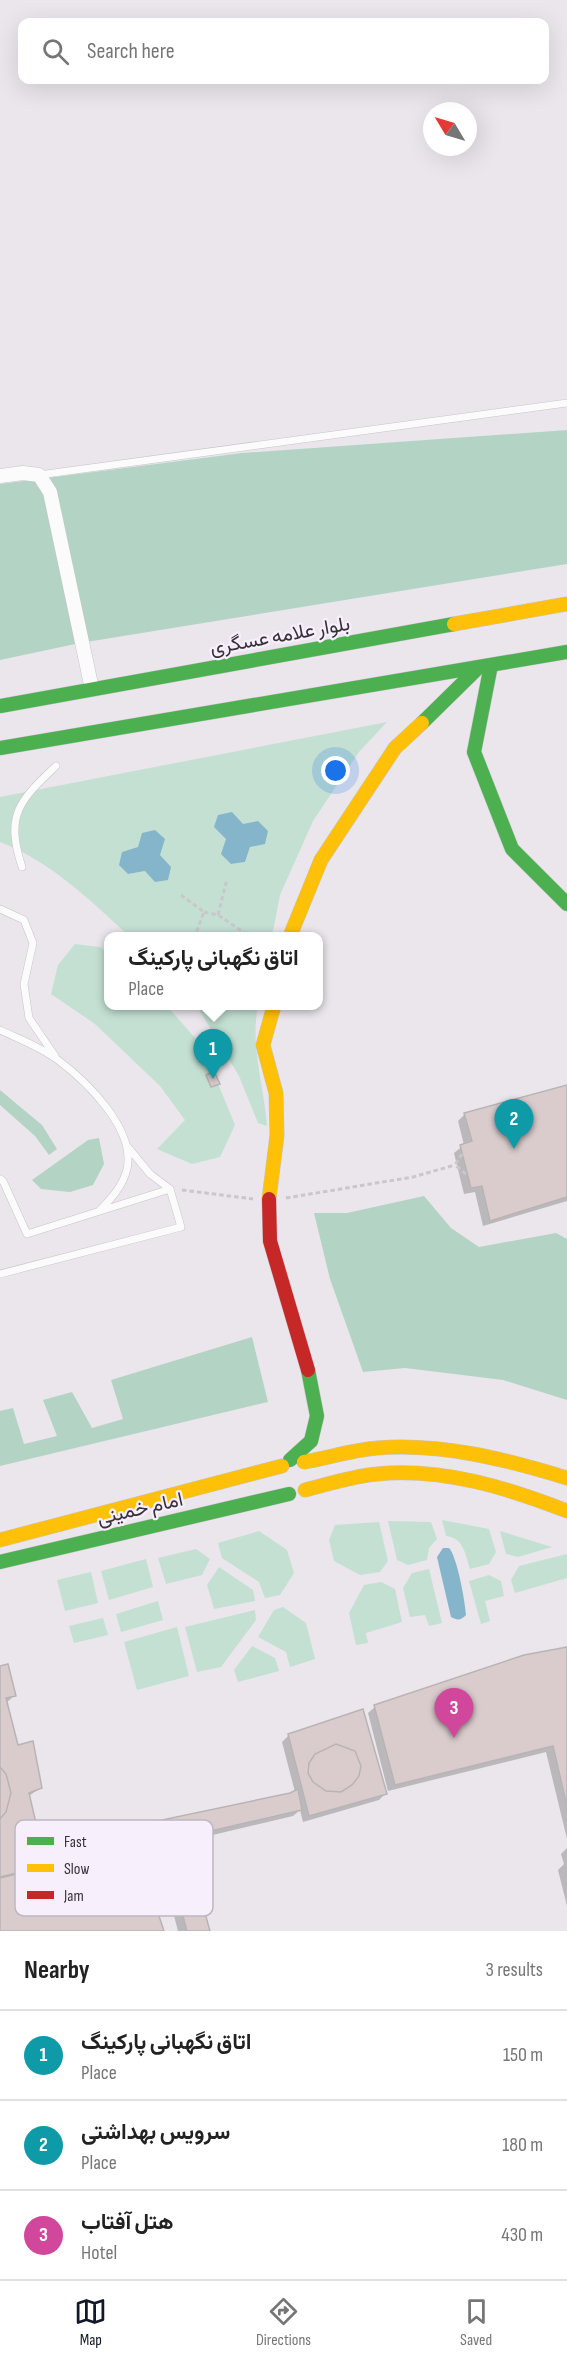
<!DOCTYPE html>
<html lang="en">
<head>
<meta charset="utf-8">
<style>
	body { margin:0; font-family:"Sofia Sans Condensed",Vazirmatn,sans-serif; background:#f2f2f2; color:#222 }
	.compass { position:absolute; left:423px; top:102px; width:54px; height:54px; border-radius:50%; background:#fff; box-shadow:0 6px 24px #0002; rotate:308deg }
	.you { position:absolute; left:336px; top:771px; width:21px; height:21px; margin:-15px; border:4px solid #fff; border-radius:50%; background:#1a73e8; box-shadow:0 0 0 9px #1a73e833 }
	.badge { display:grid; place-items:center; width:39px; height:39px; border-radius:50%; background:#111827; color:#fff; font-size:20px; font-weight:700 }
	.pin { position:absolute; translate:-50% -50px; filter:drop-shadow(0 2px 3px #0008) }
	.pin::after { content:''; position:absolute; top:32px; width:21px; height:18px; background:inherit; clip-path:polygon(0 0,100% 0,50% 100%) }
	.popup { position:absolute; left:104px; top:932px; width:219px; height:78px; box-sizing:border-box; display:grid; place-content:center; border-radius:12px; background:#fff; filter:drop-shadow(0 2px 4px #0005); font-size:20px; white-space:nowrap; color:#767676 }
	.popup b { font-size:22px; color:#222 }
	.popup::after { content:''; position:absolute; left:50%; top:100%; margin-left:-12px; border:12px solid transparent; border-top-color:#fff }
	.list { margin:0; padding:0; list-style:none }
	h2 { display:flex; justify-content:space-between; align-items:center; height:78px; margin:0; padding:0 24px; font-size:26px }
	h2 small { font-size:20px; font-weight:400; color:#767676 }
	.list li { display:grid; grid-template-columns:39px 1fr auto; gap:18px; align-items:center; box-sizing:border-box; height:90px; padding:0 24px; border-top:2px solid #e0e0e0 }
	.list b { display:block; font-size:22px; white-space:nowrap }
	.list p { margin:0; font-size:20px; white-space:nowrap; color:#767676 }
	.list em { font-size:20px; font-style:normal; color:#767676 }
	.icon { flex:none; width:33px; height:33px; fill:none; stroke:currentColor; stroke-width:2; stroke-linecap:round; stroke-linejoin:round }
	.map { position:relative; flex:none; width:567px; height:1931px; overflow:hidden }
	.search { position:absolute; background:#fff; box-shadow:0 6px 24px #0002; left:18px; right:18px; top:18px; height:66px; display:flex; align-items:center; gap:15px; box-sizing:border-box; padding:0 21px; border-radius:12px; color:#767676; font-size:22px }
	.sheet { height:348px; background:#fff }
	nav { display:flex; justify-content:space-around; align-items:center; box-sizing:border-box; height:84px; border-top:2px solid #e0e0e0; background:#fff; font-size:16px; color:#767676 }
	nav a { display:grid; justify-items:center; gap:3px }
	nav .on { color:#111827 }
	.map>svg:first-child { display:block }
</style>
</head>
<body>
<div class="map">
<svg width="567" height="1931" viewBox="0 0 567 1931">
	<rect width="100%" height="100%" fill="#eae6ec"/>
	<path fill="#c4e0d3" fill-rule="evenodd" d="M387,722L359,752L313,821L280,895L272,936H129C90,900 50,861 0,842V797ZM226,839L250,847L245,862L231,864L222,854ZM138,848L145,871L128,874L122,852Z
		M75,944L100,947L108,953V1006H167L203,1047L235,1125L220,1157L192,1164L157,1149L185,1120L160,1086L95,1024L51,994L58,965Z
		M197,1006H258C250,1047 264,1085 267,1126L258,1123L239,1076Z
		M442,1520L489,1529L496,1552L489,1564L470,1569C465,1554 464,1538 446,1536Z
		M388,1521L431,1522L437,1539L429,1548L427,1560L408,1565L397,1560Z
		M379,1522L388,1561L380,1572L360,1575L334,1561L329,1540L335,1525Z
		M259,1531L287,1550L294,1573L280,1595L265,1598L259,1582L222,1558L218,1543Z
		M500,1531L552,1547L518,1557L506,1554Z
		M196,1549L210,1559L202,1575L166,1584L158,1558Z
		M567,1554V1578L515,1593L511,1580L519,1566Z
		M146,1559L153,1587L109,1600L101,1571Z
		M219,1567L253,1590L255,1601L214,1609L207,1585Z
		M429,1569L442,1623L429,1626L425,1615L410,1617L403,1588L412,1573Z
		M91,1572L98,1603L65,1611L57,1580Z
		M489,1575L501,1581L504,1596L485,1601L490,1621L481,1624L469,1581Z
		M381,1582L395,1589L402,1622L366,1633L368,1643L356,1645L349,1613L364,1585Z
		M158,1601L163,1620L121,1632L116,1614Z
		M283,1607L306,1623L315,1659L290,1667L286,1652L258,1637L274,1610Z
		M255,1610L256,1620L221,1667L197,1672L185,1627Z
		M103,1618L108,1635L74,1643L69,1626Z
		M177,1627L189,1676L137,1690L124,1642Z
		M252,1646L275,1658L279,1671L238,1682L234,1670Z"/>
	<path fill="#b3d4c4" d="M567,430V564L80,643L0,660V484L242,453Z
		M0,1090L42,1125L57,1149L49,1155L35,1136L0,1105Z
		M99,1138L104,1164L93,1185L70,1192L41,1189L32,1180L88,1140Z
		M424,1196L451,1228L479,1247L556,1233L567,1239V1400L503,1380L405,1368L363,1372L330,1279L314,1213H347Z
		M252,1337L268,1402L0,1466V1411L13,1408L24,1444L57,1436L43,1400L72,1392L92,1428L123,1419L111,1380Z"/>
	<path fill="#84b5ca" d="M232,812L243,824L258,821L268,831L265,844L250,847L245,862L231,864L221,854L226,839L214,827L218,815Z
		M155,830L165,839L160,855L171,867L168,880L155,882L145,871L128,874L119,865L122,852L138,847L142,833Z
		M443,1548H449C457,1556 465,1601 466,1615C461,1620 458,1621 451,1617L437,1557Z"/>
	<path fill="#0003" d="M567,1086V1201L483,1226L475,1192L464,1194L454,1153L464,1145L458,1121L465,1114Z
		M567,1648V1839L546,1752L388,1791L368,1713L375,1707Z
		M0,1668L14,1696L6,1703L17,1747L40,1788L29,1796L38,1835L31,1842L17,1845L24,1873L78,1859L86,1853L97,1856L163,1931H0Z
		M362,1711L385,1794L379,1800L303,1822L300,1810L293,1816L183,1842L208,1931H178L151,1829L158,1822L295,1792L282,1742L288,1736Z
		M567,1848V1906L558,1870L564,1864L561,1854Z"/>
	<path fill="#dacccd" stroke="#b8b4b6" stroke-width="1.5" d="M214,1071L220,1084L211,1087L206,1075Z
		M567,1085V1197L490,1221L482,1186L471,1188L460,1145L472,1141L464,1113Z
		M567,1647V1806L553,1746L395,1785L374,1705L524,1655Z
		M8,1664L16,1696L6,1698L18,1745L33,1741L42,1788L29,1793L39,1836L18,1840L26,1872L0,1878V1666Z
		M363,1709L387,1794L309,1816L288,1734Z
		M336,1744L355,1751L361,1766L359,1776L352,1785L341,1792L326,1791L313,1782L308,1773L309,1763L315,1754Z
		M0,1767L6,1774L11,1793L6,1812L0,1819Z
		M298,1789L302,1810L184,1837L210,1931H187L157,1821L290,1793Z
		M135,1845L164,1931H0V1877Z
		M79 1861a10 10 0 1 1 20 0a10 10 0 1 1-20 0Z"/>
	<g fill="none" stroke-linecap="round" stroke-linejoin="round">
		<g stroke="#c7c4c9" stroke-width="8">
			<path id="lane" d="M39,475L567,403
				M22,867C5,815 19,801 56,766
				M0,909L24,920L33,943L24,984L29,1018L55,1056
				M0,1030C19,1039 41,1047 58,1060C86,1081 136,1129 127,1169C123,1186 111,1199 99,1211
				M0,1179L3,1181L27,1234L170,1189
				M0,1274L181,1227L170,1189L150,1174L127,1146"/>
		</g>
		<g stroke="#c7c4c9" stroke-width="15">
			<path id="street" d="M0,476L23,473L39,475L50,492L92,689"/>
		</g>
		<g stroke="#c7c4c9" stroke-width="15">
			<path id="fast" d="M491,665L474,752L512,849L567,904
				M0,706L454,624
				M422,723L479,667
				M0,748L567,652
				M290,1460L311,1441L317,1416L308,1370
				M0,1562L289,1494"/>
		</g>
		<g stroke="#c7c4c9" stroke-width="15">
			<path id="slow" d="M454,624L567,604
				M290,936L321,860L395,748L422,723
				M269,1199L277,1135L276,1093L263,1045L274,1006
				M304,1462C328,1458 352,1450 377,1448C442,1443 505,1459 567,1478
				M305,1490C329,1484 353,1476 377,1474C441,1467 508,1488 567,1511
				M0,1540L282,1466"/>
		</g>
		<g stroke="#c7c4c9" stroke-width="15">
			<path id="jam" d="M269,1199L270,1241L308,1370"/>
		</g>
		<path stroke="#c9c7cb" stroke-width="3" stroke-dasharray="4.5 3" stroke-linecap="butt" d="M181,895L204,912L195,936
			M204,912L218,915L249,936
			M218,915L227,879
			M462,1154L455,1165L467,1175
			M182,1190L253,1199
			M286,1198L413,1177L455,1165"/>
		<use href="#lane" stroke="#fcfbfc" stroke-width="7"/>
		<use href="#street" stroke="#fcfbfc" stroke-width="14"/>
		<use href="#fast" stroke="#4caf50" stroke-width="14"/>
		<use href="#slow" stroke="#ffc107" stroke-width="14"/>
		<use href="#jam" stroke="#c62828" stroke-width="14"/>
	</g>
	<g text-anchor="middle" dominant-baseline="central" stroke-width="4.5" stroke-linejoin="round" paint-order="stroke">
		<g font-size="20" fill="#363238" stroke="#f8effd">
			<text transform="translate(280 636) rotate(-10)">بلوار علامه عسگری</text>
			<text transform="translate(140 1509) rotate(-13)">امام خمینی</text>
		</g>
	</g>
	<rect x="15" y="1820" width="198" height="96" rx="9" fill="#f8effd" stroke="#beb6c2" stroke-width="1.5"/>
	<rect x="27" y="1837" width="27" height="8" fill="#4caf50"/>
	<rect x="27" y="1864" width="27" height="8" fill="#ffc107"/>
	<rect x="27" y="1891" width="27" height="8" fill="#c62828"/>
	<g font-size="16" fill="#363238">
		<text x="64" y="1847">Fast</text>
		<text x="64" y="1874">Slow</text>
		<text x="64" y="1901">Jam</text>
	</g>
</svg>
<svg class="compass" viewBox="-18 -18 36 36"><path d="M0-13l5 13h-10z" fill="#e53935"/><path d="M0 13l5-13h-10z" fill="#767676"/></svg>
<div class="you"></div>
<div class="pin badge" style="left:213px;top:1079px;background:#0f9aa8">1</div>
<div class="popup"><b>اتاق نگهبانی پارکینگ</b>Place</div>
<div class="pin badge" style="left:514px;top:1149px;background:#0f9aa8">2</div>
<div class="pin badge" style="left:454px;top:1738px;background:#d1479c">3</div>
<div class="search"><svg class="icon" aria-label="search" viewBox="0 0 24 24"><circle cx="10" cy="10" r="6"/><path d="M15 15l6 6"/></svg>Search here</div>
</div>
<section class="sheet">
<h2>Nearby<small>3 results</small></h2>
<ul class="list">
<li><span class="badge" style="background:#0f9aa8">1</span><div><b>اتاق نگهبانی پارکینگ</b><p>Place</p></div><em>150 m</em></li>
<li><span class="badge" style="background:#0f9aa8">2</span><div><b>سرویس بهداشتی</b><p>Place</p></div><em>180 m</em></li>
<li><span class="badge" style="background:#d1479c">3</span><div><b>هتل آفتاب</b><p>Hotel</p></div><em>430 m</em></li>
</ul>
</section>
<nav>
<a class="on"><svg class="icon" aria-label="map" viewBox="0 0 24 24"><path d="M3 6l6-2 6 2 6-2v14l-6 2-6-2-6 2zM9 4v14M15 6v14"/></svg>Map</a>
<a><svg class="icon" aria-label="directions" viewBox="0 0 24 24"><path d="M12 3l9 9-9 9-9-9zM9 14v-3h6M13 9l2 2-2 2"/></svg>Directions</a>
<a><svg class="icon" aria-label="saved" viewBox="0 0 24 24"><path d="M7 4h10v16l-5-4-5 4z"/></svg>Saved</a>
</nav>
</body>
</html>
